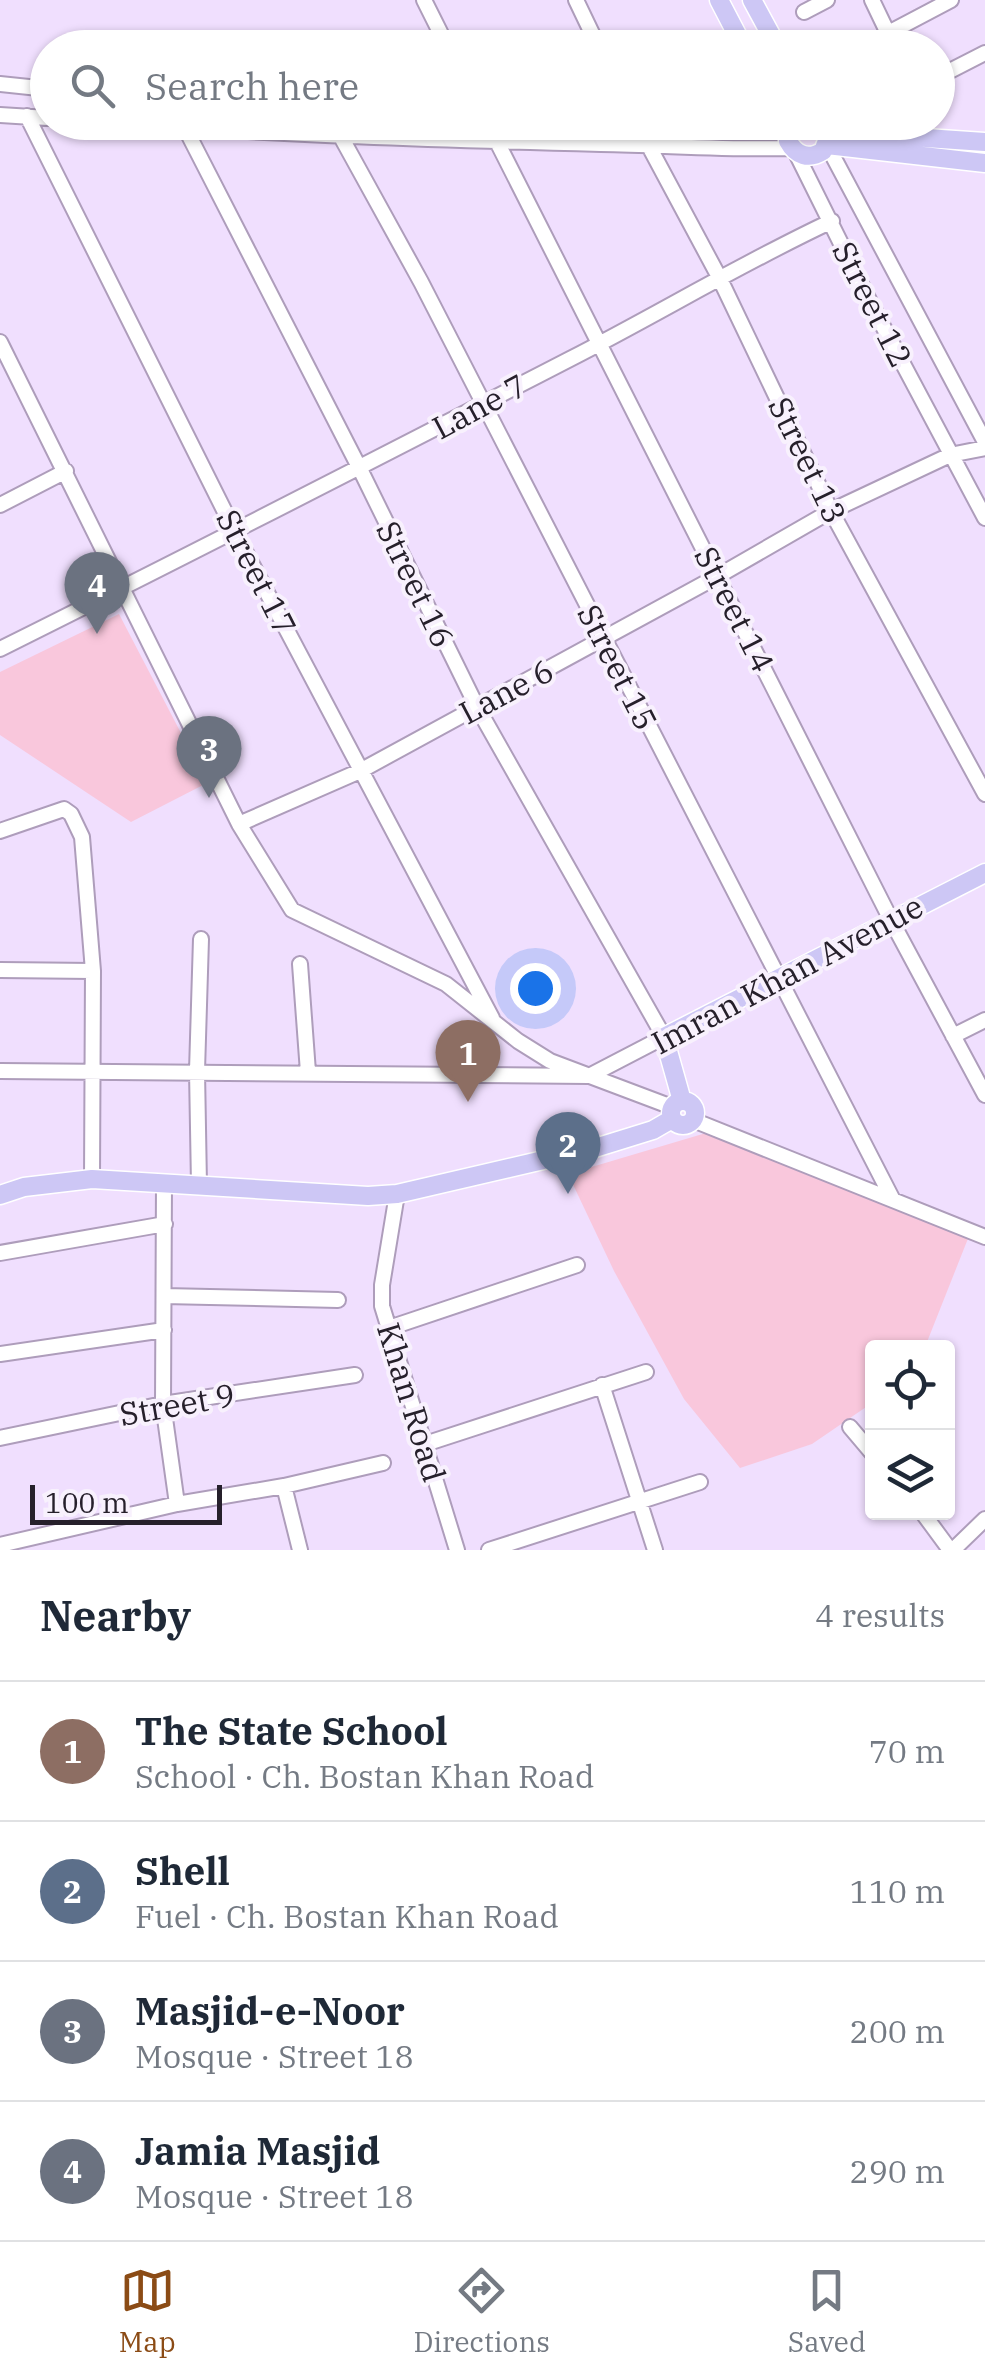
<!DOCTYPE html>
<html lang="en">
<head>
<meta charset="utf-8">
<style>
	body { margin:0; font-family:"IBM Plex Serif",serif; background:#f6f6f7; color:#1f2937 }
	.controls { position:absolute; right:30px; bottom:30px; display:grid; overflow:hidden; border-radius:10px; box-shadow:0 2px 8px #0004 }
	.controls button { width:90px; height:90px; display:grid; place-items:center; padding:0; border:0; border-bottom:2px solid #e0e1e3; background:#fff; color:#1f2937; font:50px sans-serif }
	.scale { position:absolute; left:30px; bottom:25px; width:192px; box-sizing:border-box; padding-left:10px; border:5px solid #26202b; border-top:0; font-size:28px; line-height:35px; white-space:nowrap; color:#26202b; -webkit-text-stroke:8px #f8f1fd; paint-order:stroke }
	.you { position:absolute; left:535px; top:988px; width:35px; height:35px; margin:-25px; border:8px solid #fff; border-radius:50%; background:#1a73e8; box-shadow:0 0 0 15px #1a73e833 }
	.badge { display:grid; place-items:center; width:65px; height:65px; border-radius:50%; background:#8b4b15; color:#fff; font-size:32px; font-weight:700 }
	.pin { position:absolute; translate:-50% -82px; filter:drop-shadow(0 2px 5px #0008) }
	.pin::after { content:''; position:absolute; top:52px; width:35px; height:30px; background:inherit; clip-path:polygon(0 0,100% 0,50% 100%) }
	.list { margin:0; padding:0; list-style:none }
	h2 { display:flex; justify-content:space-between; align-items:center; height:130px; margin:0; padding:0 40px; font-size:42px }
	h2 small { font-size:32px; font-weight:400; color:#747a83 }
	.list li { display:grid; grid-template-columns:65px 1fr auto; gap:30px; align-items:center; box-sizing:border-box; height:140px; padding:0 40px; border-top:2px solid #e0e1e3 }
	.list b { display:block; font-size:38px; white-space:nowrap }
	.list p { margin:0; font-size:32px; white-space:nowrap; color:#747a83 }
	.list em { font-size:32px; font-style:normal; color:#747a83 }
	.icon { flex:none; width:55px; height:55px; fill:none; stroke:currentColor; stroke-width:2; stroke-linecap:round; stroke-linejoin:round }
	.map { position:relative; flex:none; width:985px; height:1550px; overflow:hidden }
	.search { position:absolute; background:#fff; box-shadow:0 2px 8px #0004; left:30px; right:30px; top:30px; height:110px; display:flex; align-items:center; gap:25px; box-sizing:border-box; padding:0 35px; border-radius:55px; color:#747a83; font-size:38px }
	.sheet { height:690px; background:#fff }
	nav { display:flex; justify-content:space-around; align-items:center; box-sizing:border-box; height:140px; border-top:2px solid #e0e1e3; background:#fff; font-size:28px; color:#747a83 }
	nav a { display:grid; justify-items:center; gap:5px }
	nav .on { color:#8b4b15 }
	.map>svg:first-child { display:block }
</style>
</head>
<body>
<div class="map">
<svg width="985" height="1550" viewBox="0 0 985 1550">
	<rect width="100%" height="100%" fill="#f0dffe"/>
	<path fill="#f9c7dc" d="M119,614L207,783L131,822L0,735V672Z
		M706,1133L745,1140L971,1231L925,1347L872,1348V1403L812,1444L740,1468L684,1399L614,1271L568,1174Z"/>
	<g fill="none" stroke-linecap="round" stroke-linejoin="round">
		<g stroke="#ae9dbb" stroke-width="18">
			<path id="minor" d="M424,0L448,48
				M576,0L599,48
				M872,0L895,48
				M804,12L827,0
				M860,48L951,0
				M938,77L985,53
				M0,84L48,89
				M0,115L48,118
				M27,116L235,532L492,1018
				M114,122C276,135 439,140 601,144C665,145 728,150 792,148
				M487,122L891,920L985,1095
				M636,122L719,277L831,511L985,794
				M690,122L788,127
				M340,135L421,282L893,1200
				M827,145L985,442
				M796,153L869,300L985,518
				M0,342L239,824L292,910L446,984L518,1041L550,1061L672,1107
				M0,505L66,471
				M0,649C191,554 380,457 570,359C658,314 742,263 832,221
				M239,824L360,771L718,576L831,511L950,455L985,448
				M0,831L64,809L71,814L82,837L93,971L92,1179
				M300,964L308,1072
				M0,970L93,971
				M953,1036L985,1020
				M0,1071L589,1076L664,1037L476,705L360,469L182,122
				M693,1120L985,1237
				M164,1183L163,1404L177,1504
				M199,1185L197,1071L201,939
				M397,1194L382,1285V1306L457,1550
				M0,1253L165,1224
				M164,1296L338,1300
				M389,1328L577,1265
				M0,1354L164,1330
				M602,1385L655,1550
				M850,1427L872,1453
				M0,1438L163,1404L355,1375
				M425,1444L646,1372
				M284,1486L300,1550
				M922,1512L950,1550
				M0,1545L177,1504L284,1486L383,1463
				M489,1550L700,1482
				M953,1550L985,1519"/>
		</g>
		<g stroke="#fff" stroke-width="21">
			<path id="major" d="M719,0L744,48
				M752,0L778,48
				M791,122L788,141C796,156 809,160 823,151L829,136
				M827,125L853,133L985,142
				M827,145L985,163
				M671 1113a12 12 0 1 1 24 0a12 12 0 1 1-24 0Z
				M682,1101L664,1037L985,873
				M0,1195L24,1187L92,1179L368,1196L397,1194L595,1148L653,1130L672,1119"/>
		</g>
		<use href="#minor" stroke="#fff" stroke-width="14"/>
		<use href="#major" stroke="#cdc7f5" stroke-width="18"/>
	</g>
	<g text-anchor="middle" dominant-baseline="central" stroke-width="8" stroke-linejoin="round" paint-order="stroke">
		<g font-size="32" fill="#26202b" stroke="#f8f1fd">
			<text transform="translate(873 304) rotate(63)">Street 12</text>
			<text transform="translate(479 406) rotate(-28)">Lane 7</text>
			<text transform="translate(808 460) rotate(64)">Street 13</text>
			<text transform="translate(257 572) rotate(63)">Street 17</text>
			<text transform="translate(416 584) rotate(64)">Street 16</text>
			<text transform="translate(735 609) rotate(63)">Street 14</text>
			<text transform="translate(618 667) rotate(63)">Street 15</text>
			<text transform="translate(506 691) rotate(-28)">Lane 6</text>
			<text transform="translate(787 974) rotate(-28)">Imran Khan Avenue</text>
			<text transform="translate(412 1402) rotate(73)">Khan Road</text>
			<text transform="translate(177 1404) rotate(-10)">Street 9</text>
		</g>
	</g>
</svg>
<div class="controls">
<button><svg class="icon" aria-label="locate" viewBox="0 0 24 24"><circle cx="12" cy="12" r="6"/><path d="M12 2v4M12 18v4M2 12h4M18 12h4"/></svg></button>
<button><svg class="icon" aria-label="layers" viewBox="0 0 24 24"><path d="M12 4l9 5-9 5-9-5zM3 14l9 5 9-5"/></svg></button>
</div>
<div class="scale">100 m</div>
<div class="you"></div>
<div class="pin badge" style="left:468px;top:1102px;background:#8d6e63">1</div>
<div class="pin badge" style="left:568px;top:1194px;background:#5c6f8a">2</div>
<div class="pin badge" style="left:209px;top:798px;background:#6b7280">3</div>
<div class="pin badge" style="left:97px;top:634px;background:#6b7280">4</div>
<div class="search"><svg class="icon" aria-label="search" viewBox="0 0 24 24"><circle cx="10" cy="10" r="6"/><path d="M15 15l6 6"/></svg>Search here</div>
</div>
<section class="sheet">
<h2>Nearby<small>4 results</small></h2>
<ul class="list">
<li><span class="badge" style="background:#8d6e63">1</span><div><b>The State School</b><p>School · Ch. Bostan Khan Road</p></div><em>70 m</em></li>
<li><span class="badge" style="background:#5c6f8a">2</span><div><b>Shell</b><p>Fuel · Ch. Bostan Khan Road</p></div><em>110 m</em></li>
<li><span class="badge" style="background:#6b7280">3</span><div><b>Masjid-e-Noor</b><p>Mosque · Street 18</p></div><em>200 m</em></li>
<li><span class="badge" style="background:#6b7280">4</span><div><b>Jamia Masjid</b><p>Mosque · Street 18</p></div><em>290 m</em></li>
</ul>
</section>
<nav>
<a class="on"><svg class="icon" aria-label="map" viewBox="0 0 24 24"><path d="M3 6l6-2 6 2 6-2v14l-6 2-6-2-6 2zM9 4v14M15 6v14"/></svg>Map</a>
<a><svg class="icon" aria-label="directions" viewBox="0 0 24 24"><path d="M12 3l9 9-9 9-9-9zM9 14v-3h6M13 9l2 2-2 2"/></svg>Directions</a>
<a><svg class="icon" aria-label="saved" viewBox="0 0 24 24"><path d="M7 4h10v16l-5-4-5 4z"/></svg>Saved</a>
</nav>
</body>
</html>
